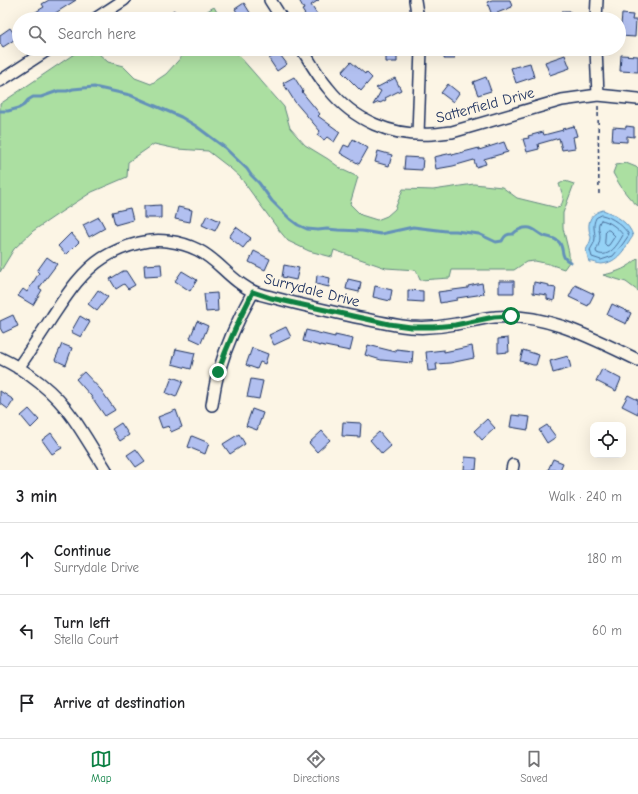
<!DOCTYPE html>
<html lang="en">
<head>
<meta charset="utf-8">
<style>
	body { margin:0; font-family:"Comic Neue",sans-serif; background:#f6f6f6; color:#202124 }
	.controls { position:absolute; right:12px; bottom:12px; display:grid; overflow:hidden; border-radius:8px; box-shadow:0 4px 16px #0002 }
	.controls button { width:36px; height:36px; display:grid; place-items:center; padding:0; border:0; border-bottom:1px solid #e0e0e0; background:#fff; color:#202124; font:20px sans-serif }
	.stop { position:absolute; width:12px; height:12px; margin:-9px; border:3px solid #0b8043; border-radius:50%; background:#fff }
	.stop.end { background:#0b8043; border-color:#fff; box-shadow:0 1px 4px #0008 }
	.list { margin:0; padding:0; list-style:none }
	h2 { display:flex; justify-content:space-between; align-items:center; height:52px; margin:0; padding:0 16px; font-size:17px }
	h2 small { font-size:13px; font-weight:400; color:#757577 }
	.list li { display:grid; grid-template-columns:26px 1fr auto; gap:12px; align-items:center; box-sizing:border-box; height:72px; padding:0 16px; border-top:1px solid #e0e0e0 }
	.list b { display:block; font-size:15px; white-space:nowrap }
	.list p { margin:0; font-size:13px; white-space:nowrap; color:#757577 }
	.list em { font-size:13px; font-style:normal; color:#757577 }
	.icon { flex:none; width:22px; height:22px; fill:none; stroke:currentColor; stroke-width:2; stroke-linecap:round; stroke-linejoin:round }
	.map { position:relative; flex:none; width:638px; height:470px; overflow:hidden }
	.search { position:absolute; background:#fff; box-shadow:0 4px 16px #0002; left:12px; right:12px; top:12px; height:44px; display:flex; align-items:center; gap:10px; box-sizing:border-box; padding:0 14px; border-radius:22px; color:#757577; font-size:15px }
	.sheet { height:268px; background:#fff }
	nav { display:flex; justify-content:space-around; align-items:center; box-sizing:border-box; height:56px; border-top:1px solid #e0e0e0; background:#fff; font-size:11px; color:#757577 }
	nav a { display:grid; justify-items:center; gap:2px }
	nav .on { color:#0b8043 }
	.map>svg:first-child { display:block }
</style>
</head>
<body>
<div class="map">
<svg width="638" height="470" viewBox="0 0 638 470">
	<rect width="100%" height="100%" fill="#fcf5e5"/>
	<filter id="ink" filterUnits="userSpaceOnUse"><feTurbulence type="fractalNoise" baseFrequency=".025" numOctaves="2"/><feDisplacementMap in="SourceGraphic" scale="8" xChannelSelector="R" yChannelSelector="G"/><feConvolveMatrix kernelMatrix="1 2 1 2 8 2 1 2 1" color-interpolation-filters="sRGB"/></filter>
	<g filter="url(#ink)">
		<path fill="#abdfa1" stroke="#638780" d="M214,7L221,19H194Z
			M186,49H233L284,107L290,128L305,145L328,159L343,170L358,177L350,204L361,215L377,220L387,216L395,209L403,189L433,190L474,184L502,187L517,198L558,208C567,200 562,194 559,184L565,181L574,184L563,213V228L569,253V262L564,269L549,264L535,261L526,262L514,270H452L450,278L420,280L416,270L386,268L334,250L332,257L309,251L288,241L278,229L240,177L230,168L208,151L177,149L154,144L128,162L127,177L92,192L61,212L33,231L14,249L0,272V104L80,50L89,54L98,53L108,62L123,66L135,78L151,84L166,74L186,52Z
			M626,163L636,167L638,169V206C627,197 620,186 613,173L616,165Z
			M638,258V291L626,282L603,275C618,272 628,268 638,258Z"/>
		<path fill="#95d2f6" stroke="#6491b9" d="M603,210C614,214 630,223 633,236C625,248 618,263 601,264C597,264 594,261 589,262L586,250C588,246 590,243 591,238C591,235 589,232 589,229C588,218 593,213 603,210Z"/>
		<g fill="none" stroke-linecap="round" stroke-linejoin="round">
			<path stroke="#4c709b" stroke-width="1" d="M602,215C612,217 624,226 629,235L622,245L613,256L601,260L592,257L590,250C592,246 595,243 595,238C595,230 592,226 596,218Z
				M601,220C609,221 618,228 623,235C618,244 609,259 597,253L596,251C598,246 600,242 600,237C600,230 596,226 601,220Z
				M606,230H609L615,236L609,245L607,246L605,244Z"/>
			<path stroke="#6491b9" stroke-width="3" d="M0,111H8L19,108L24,105L28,100L33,97H41L58,91H67L73,89L94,87L130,95L181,117L196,126L224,147L247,169L251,175L259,183L272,201L290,219L298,225L307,229L318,230L327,229L338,230L362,231L381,234L413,227L446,231H456L479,234L496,242L502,241C505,235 507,234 513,234C516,230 524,227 530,228C535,229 539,234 544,236C548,237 555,238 559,242C565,249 559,258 571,262"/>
		</g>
		<path fill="#b2c0f0" stroke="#1b2f5e" d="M49,0H76L46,19H24L44,7L42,4Z
			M299,0H319L311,5L320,19H308L302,10L304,9Z
			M492,0H510L512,7L492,15L487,2Z
			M244,3L254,19H241L235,9Z
			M174,10L179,19H159Z
			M562,11H570L569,19H561Z
			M622,14L633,15L632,20H636L635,37L620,36Z
			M10,28L17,38L3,47L0,43V35Z
			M386,49H397V62H386Z
			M445,49H455L454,59H444Z
			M278,52L287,64L277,71L269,59Z
			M565,55L570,68L550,75L545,62Z
			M621,55L638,56V72L620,71Z
			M351,62L365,74L366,72L372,78L361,91L342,72Z
			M530,63L534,77L516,83L511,68Z
			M294,77L303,91L302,92L320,114L318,116L340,132L334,142L327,137L324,140L317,135L320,131L295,102L283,83Z
			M486,77L491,91L478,95L473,82Z
			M395,78L401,90L385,98L386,100L380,103L379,102L373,105L381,91L376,88Z
			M448,84L459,93L453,102L441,93Z
			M574,126L577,136L573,137L575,148L562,150L559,138L538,144L539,149L527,152L523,139L529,138L528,136L543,132L544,135L563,130L562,129Z
			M626,126L634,127V137L627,136V142L612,141L613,127L626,128Z
			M353,139L368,148L359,164L340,153L344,145L349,147Z
			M504,142L508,152L484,159L486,164L476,167L474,160L453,166L436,169L434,157L452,153V155L479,148V150Z
			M378,151L392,155L389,166L375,162Z
			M405,157L423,158L422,170L404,169Z
			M161,205V218H144V206Z
			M178,207L192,210L190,222L175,219Z
			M130,208L133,220L115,225L112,212Z
			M207,215L220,221L215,231L202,225Z
			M99,217L105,228L89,237L83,225Z
			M236,227L251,238L243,248L229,237Z
			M71,233L79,242L66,255L58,246Z
			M254,251L270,259L265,270L249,262Z
			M47,257L57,264L39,288L42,290L33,305L18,296L23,289L27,292L39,273L37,271Z
			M161,264L162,276L145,277L144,265Z
			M284,265L299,268L296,280L282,277Z
			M123,271H126L135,285L128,289L124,284L116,289L110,279Z
			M182,271L197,280L190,291L175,281Z
			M317,275L330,278L329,287L316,284Z
			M348,279L361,282L359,292L346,289Z
			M499,281H514V293H499Z
			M534,282L549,285V287L556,288L554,301L547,299V295L533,293Z
			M482,283L484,294L457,298V300L440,303L438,292L468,288V286Z
			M575,285L594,294L588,306L569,297Z
			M375,286L392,290L390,301L373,297Z
			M98,290L108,297L97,311L88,304Z
			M408,290L423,291V302L408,301Z
			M217,293L218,311L206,312L204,294Z
			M612,304L631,313L626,324L607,315Z
			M13,315L18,326L3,333L0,328V321Z
			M80,316L90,322L81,337L71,332Z
			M197,321L208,326L201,343L190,338Z
			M286,327L291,337L274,345L269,335Z
			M306,330L335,337V335L353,339L350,351L320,345V346L303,341Z
			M508,338L509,352L498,353V339Z
			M62,344L72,348L66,365L55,360Z
			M368,345L396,352V349L413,351L412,363L381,360L365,355Z
			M472,346L474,358L450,363L436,364L437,370L428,371L426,352L444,350V352Z
			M252,348L268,354L265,364L260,362L257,369L246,365Z
			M176,349L195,353L191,369L172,364Z
			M523,350L539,355L536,365H533L520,361Z
			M568,356L571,368L553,373L550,361Z
			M602,369L621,379L616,391L596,381Z
			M84,372L101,390L115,410L105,416L91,396L76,379Z
			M172,377L183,381L176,397L166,393Z
			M251,379L263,381L259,399L247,397Z
			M0,391L14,400L8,409L0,403Z
			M628,395L638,400V414L622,406Z
			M29,409L39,420L31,428L21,416Z
			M252,409L263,413L257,430L246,426Z
			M176,410L182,427L171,432L169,426L162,428L158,417Z
			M512,415L530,417L528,430L510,427Z
			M487,419L495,428L482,440L474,431Z
			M343,422L361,423L360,437L342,436Z
			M121,423L129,435L120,441L112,429Z
			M547,425L556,437L547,443L539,430Z
			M322,431L330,440L317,452L309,443Z
			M379,432L391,446L382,454L370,440Z
			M51,433L62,448L52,454L42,440Z
			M239,434L245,444L230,454L223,444Z
			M192,436L209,443L205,454L188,447Z
			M136,449L145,461L136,467L127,455Z
			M465,457L477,458L476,470H464Z
			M553,459L563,463L560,470H548Z"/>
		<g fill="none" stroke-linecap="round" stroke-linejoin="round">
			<g stroke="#1b2f5e" stroke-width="14">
				<path id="minor" d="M270,0L282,19
					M415,0L418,19
					M95,19L124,0
					M596,19L597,0
					M302,49C310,62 318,76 328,88C354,121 392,137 433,134C440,134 446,132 452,132L562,100L598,95L638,99
					M596,49L598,95
					M0,81L49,49
					M418,134L421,49
					M0,358C28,371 55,392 73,418C85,435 95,453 106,470
					M18,368C30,351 41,334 52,317C66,296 81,272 103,258C114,251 127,246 139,243C158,238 180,241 198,250C216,259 225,273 241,284C250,291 260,295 271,297C297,304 324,310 351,316C371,320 390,325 410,327C425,328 441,327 456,324C469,322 481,318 495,317C545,312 594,339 638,360
					M212,405C214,394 215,382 219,371C227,343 239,317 253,292
					M512,470L513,465"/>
			</g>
			<path stroke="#1b2f5e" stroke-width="1.5" stroke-dasharray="4 3" stroke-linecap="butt" d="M598,106L599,194"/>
			<use href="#minor" stroke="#fcf5e5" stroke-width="11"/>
		</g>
	</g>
	<g fill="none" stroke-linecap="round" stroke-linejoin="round" filter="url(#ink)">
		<path stroke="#0b8043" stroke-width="5" d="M218,372C228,343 239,319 253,292L271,298L389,324L411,327H433L455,325L494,317L511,316"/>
	</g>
	<g text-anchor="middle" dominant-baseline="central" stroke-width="3" stroke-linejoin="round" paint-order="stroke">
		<g font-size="15" fill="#1b2f5e" stroke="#fcf5e5">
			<text transform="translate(485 105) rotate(-15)">Satterfield Drive</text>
			<text transform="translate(312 290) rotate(14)">Surrydale Drive</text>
		</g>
	</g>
</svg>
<div class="controls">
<button><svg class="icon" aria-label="locate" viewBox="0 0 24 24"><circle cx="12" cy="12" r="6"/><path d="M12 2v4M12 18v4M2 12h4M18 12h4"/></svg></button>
</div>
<div class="stop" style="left:511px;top:316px"></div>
<div class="stop end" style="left:218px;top:372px"></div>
<div class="search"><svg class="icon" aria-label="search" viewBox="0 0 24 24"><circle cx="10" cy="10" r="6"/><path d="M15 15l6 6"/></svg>Search here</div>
</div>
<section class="sheet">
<h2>3 min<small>Walk · 240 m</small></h2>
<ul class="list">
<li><svg class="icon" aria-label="ahead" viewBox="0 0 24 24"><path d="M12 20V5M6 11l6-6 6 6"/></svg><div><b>Continue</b><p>Surrydale Drive</p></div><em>180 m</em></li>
<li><svg class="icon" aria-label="left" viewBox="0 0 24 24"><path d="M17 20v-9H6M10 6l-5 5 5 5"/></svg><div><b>Turn left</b><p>Stella Court</p></div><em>60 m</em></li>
<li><svg class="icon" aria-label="arrive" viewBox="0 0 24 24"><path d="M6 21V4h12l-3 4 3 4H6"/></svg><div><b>Arrive at destination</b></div></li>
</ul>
</section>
<nav>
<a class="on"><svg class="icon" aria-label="map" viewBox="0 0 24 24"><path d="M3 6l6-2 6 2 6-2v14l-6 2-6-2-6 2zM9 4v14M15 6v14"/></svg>Map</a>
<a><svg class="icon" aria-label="directions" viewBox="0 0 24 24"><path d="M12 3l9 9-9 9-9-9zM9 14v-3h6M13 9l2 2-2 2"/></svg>Directions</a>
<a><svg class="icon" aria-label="saved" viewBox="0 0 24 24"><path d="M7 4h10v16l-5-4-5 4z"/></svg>Saved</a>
</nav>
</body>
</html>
